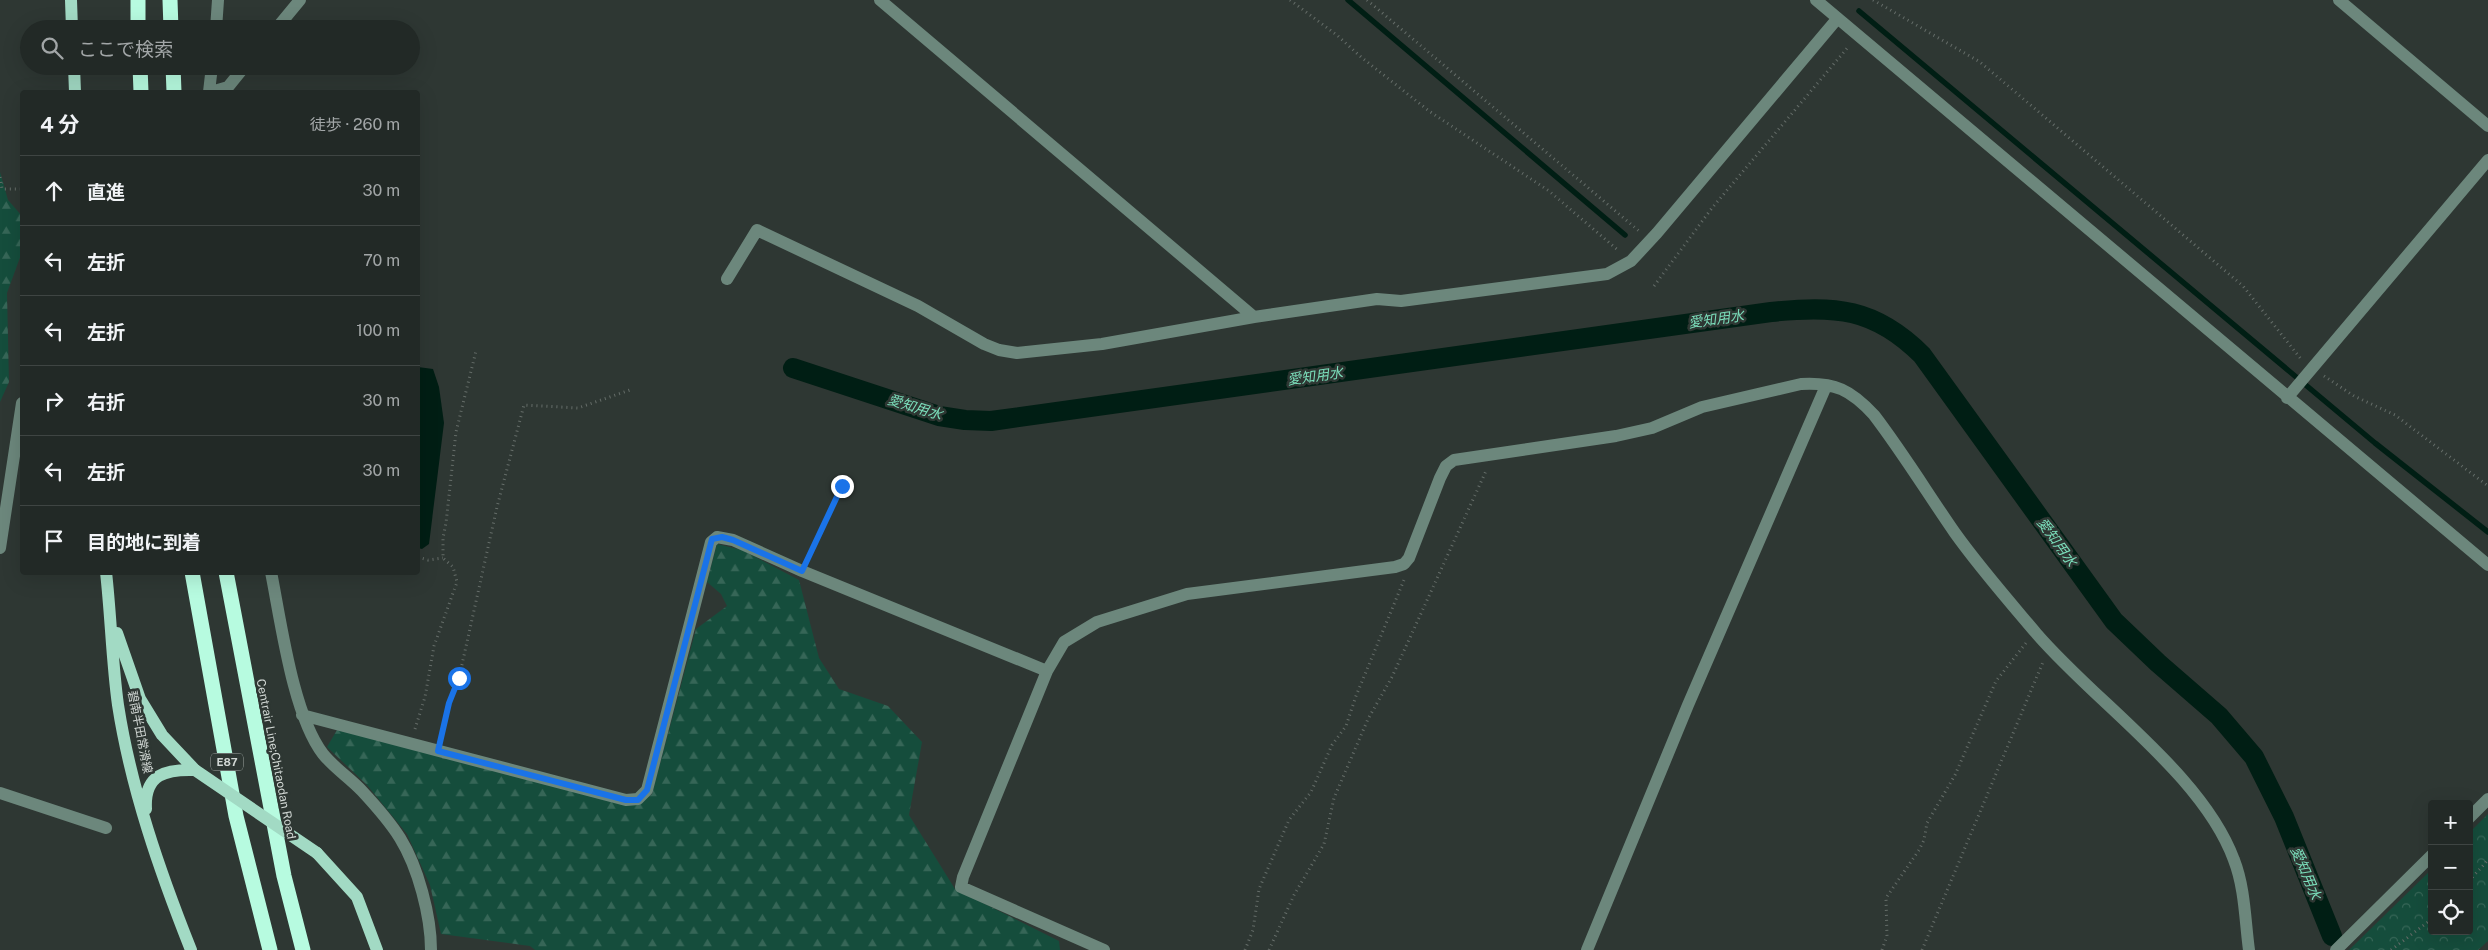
<!DOCTYPE html>
<html lang="ja">
<head>
<meta charset="utf-8">
<style>
	body { margin:0; font-family:"Public Sans","Noto Sans JP",sans-serif; background:#2a312e; color:#f1f3f6 }
	.controls { position:absolute; right:15px; bottom:15px; display:grid; overflow:hidden; border-radius:5px; box-shadow:0 5px 20px #0002 }
	.controls button { width:45px; height:45px; display:grid; place-items:center; padding:0; border:0; border-bottom:1px solid #3f4543; background:#222926; color:#f1f3f6; font:25px sans-serif }
	.stop { position:absolute; width:15px; height:15px; margin:-11px; border:4px solid #1a73e8; border-radius:50%; background:#fff }
	.stop.end { background:#1a73e8; border-color:#fff; box-shadow:0 1px 5px #0008 }
	.list { margin:0; padding:0; list-style:none }
	h2 { display:flex; justify-content:space-between; align-items:center; height:65px; margin:0; padding:0 20px; font-size:21px }
	h2 small { font-size:16px; font-weight:400; color:#a2a6a7 }
	.list li { display:grid; grid-template-columns:32px 1fr auto; gap:15px; align-items:center; box-sizing:border-box; height:70px; padding:0 20px; border-top:1px solid #3f4543 }
	.list b { display:block; font-size:19px; white-space:nowrap }
	.list em { font-size:16px; font-style:normal; color:#a2a6a7 }
	.icon { flex:none; width:28px; height:28px; fill:none; stroke:currentColor; stroke-width:2; stroke-linecap:round; stroke-linejoin:round }
	.map { position:relative; flex:none; width:2488px; height:950px; overflow:hidden }
	.search { position:absolute; background:#222926; box-shadow:0 5px 20px #0002; left:20px; top:20px; width:400px; height:55px; display:flex; align-items:center; gap:12px; box-sizing:border-box; padding:0 18px; border-radius:28px; color:#a2a6a7; font-size:19px }
	.panel { position:absolute; background:#222926; box-shadow:0 5px 20px #0002; left:20px; top:90px; width:400px; height:485px; border-radius:5px }
	.map>svg:first-child { display:block }
</style>
</head>
<body>
<div class="map">
<svg width="2488" height="950" viewBox="0 0 2488 950">
	<defs>
		<pattern id="forest-firs" width="22" height="20" patternUnits="userSpaceOnUse" patternTransform="scale(1.25)"><rect width="22" height="20" fill="#154d3c"/><path d="M5 1l3.5 6h-7zM16 11l3.5 6h-7z" fill="#366657"/></pattern>
		<pattern id="park-crowns" width="20" height="18" patternUnits="userSpaceOnUse" patternTransform="scale(1.25)"><rect width="20" height="18" fill="#154d3c"/><path d="M2 6a3 3 0 1 1 6 0M12 15a3 3 0 1 1 6 0" fill="none" stroke="#366657"/></pattern>
	</defs>
	<rect width="100%" height="100%" fill="#2e3733"/>
	<path fill="url(#forest-firs)" d="M0,172L8,200L22,216V252L7,293L9,382L0,402Z
		M717,544L742,550L799,580L819,658L839,689L888,706L922,742L909,815L955,889L1059,941L1060,950H535L530,946L441,934L430,885L407,834L367,785L327,747L337,730L641,803L652,794L696,629L727,606L721,594L707,582Z"/>
	<path fill="url(#park-crowns)" d="M2488,814V941L2478,950H2349L2432,869V931H2469V833Z"/>
	<path fill="#001e14" d="M418,367L433,369L439,387L444,423L429,544L422,549L418,548Z"/>
	<g fill="none" stroke-linecap="round" stroke-linejoin="round">
		<path stroke="#001e14" stroke-width="5.5" d="M1348,0L1625,235
			M1859,11L2375,443L2488,532"/>
		<path stroke="#001e14" stroke-width="20" d="M793,368L939,416L965,420L991,421L1771,312C1835,305 1875,308 1922,355L2114,621L2158,663L2219,716L2254,757L2284,817L2332,936"/>
		<path stroke="#656d69" stroke-width="3" stroke-dasharray="1 4" stroke-linecap="butt" d="M1290,0L1338,36L1361,57L1429,111L1549,191L1619,251
			M1367,0L1639,231
			M1873,0L1980,62L2243,286L2301,359
			M0,177L2,189H22
			M1654,286L1712,208L1849,46
			M2324,376L2354,396L2395,415L2488,486
			M418,557L428,560L443,558
			M808,557L842,486
			M415,729L425,697L434,646L457,582L453,567L443,558V538L446,523L456,432L476,351
			M441,737L449,703L459,678L497,507L524,405L578,408L630,390
			M2469,881L2488,860
			M1245,950L1253,930L1259,889L1289,820L1311,792L1332,745L1346,726L1356,696L1404,580
			M1269,950L1294,895L1324,844L1334,798L1368,719L1392,677L1486,471
			M1882,950L1887,936L1886,898L1919,850L1924,840L1927,823L1955,775L1996,681L2026,643
			M1922,950L2043,662
			M2391,950L2432,919"/>
		<path stroke="#6c877c" stroke-width="12" d="M880,0L1254,317
			M1816,0L2488,565
			M2339,0L2488,126
			M216,29L218,0
			M276,29L300,0
			M209,92L212,66
			M211,92L228,87L245,66
			M727,279L757,230L918,306L984,344L999,350L1017,353L1102,344L1254,317L1377,299L1401,301L1607,274L1631,261L1657,233L1837,19
			M2287,398L2488,160
			M0,548L22,403
			M271,572C281,622 293,715 323,754C334,768 350,778 362,791C375,805 390,822 400,838C418,867 431,916 431,950
			M302,715L626,800L638,799L647,790L711,542L717,537L733,540L802,571L1047,671
			M0,793L106,828
			M2469,818L2488,799
			M1104,950L961,887L963,877L1047,671L1064,642L1097,622L1187,594L1395,567L1404,564L1409,558L1440,478L1446,466L1454,460L1616,436L1652,428L1702,407L1801,384C1835,382 1851,390 1874,415C1903,453 1928,494 1955,533C1980,568 2009,601 2036,633C2096,703 2203,775 2234,860C2245,888 2245,921 2249,950
			M1587,950L1688,705L1826,386
			M2336,950L2432,855"/>
		<path stroke="#a2dac4" stroke-width="12" d="M71,0L72,29
			M74,66L75,92
			M106,572C111,617 112,662 118,705C131,789 160,872 191,950
			M117,633L140,699L162,735L195,770
			M146,809C144,774 166,769 195,770
			M317,853L357,897L377,950"/>
		<path stroke="#b7fbe0" stroke-width="15" d="M138,0V29
			M170,0L171,29
			M140,66L141,92
			M173,66L174,92
			M192,572L236,816L270,950
			M226,572L284,876L303,950"/>
		<path stroke="#a2dac4" stroke-width="12" d="M195,770L317,853"/>
	</g>
	<g fill="none" stroke-linecap="round" stroke-linejoin="round">
		<path stroke="#1a73e8" stroke-width="6" d="M459,678L449,703L438,751L626,800H638L647,790L712,539L722,537L733,540L802,571L842,486"/>
	</g>
	<g text-anchor="middle" dominant-baseline="central" stroke-width="5" stroke-linejoin="round" paint-order="stroke">
		<rect fill="#2e3733" stroke="#a0a7a4" stroke-width="1" x="211" y="753.5" width="32" height="17" rx="4"/>
		<g font-size="11" font-weight="bold" fill="#d1d7d4">
			<text x="227" y="762">E87</text>
		</g>
		<g font-size="12" fill="#d1d7d4" stroke="#2e3733">
			<text transform="translate(140 732) rotate(79)">碧南半田常滑線</text>
			<text transform="translate(276 759) rotate(79)">Centrair Line;Chitaodan Road</text>
		</g>
		<g font-size="14" font-style="italic" fill="#7bdebb" stroke="#2e3733">
			<text transform="translate(1716 319) rotate(-8)">愛知用水</text>
			<text transform="translate(1315 376) rotate(-8)">愛知用水</text>
			<text transform="translate(915 407) rotate(17)">愛知用水</text>
			<text transform="translate(2057 542) rotate(54)">愛知用水</text>
			<text transform="translate(2306 873) rotate(67)">愛知用水</text>
		</g>
	</g>
</svg>
<div class="controls">
<button>+</button>
<button>−</button>
<button><svg class="icon" aria-label="locate" viewBox="0 0 24 24"><circle cx="12" cy="12" r="6"/><path d="M12 2v4M12 18v4M2 12h4M18 12h4"/></svg></button>
</div>
<div class="stop" style="left:459px;top:678px"></div>
<div class="stop end" style="left:842px;top:486px"></div>
<div class="search"><svg class="icon" aria-label="search" viewBox="0 0 24 24"><circle cx="10" cy="10" r="6"/><path d="M15 15l6 6"/></svg>ここで検索</div>
<section class="panel">
<h2>4 分<small>徒歩 · 260 m</small></h2>
<ul class="list">
<li><svg class="icon" aria-label="ahead" viewBox="0 0 24 24"><path d="M12 20V5M6 11l6-6 6 6"/></svg><div><b>直進</b></div><em>30 m</em></li>
<li><svg class="icon" aria-label="left" viewBox="0 0 24 24"><path d="M17 20v-9H6M10 6l-5 5 5 5"/></svg><div><b>左折</b></div><em>70 m</em></li>
<li><svg class="icon" aria-label="left" viewBox="0 0 24 24"><path d="M17 20v-9H6M10 6l-5 5 5 5"/></svg><div><b>左折</b></div><em>100 m</em></li>
<li><svg class="icon" aria-label="right" viewBox="0 0 24 24"><path d="M7 20v-9h11M14 6l5 5-5 5"/></svg><div><b>右折</b></div><em>30 m</em></li>
<li><svg class="icon" aria-label="left" viewBox="0 0 24 24"><path d="M17 20v-9H6M10 6l-5 5 5 5"/></svg><div><b>左折</b></div><em>30 m</em></li>
<li><svg class="icon" aria-label="arrive" viewBox="0 0 24 24"><path d="M6 21V4h12l-3 4 3 4H6"/></svg><div><b>目的地に到着</b></div></li>
</ul>
</section>
</div>
</body>
</html>
